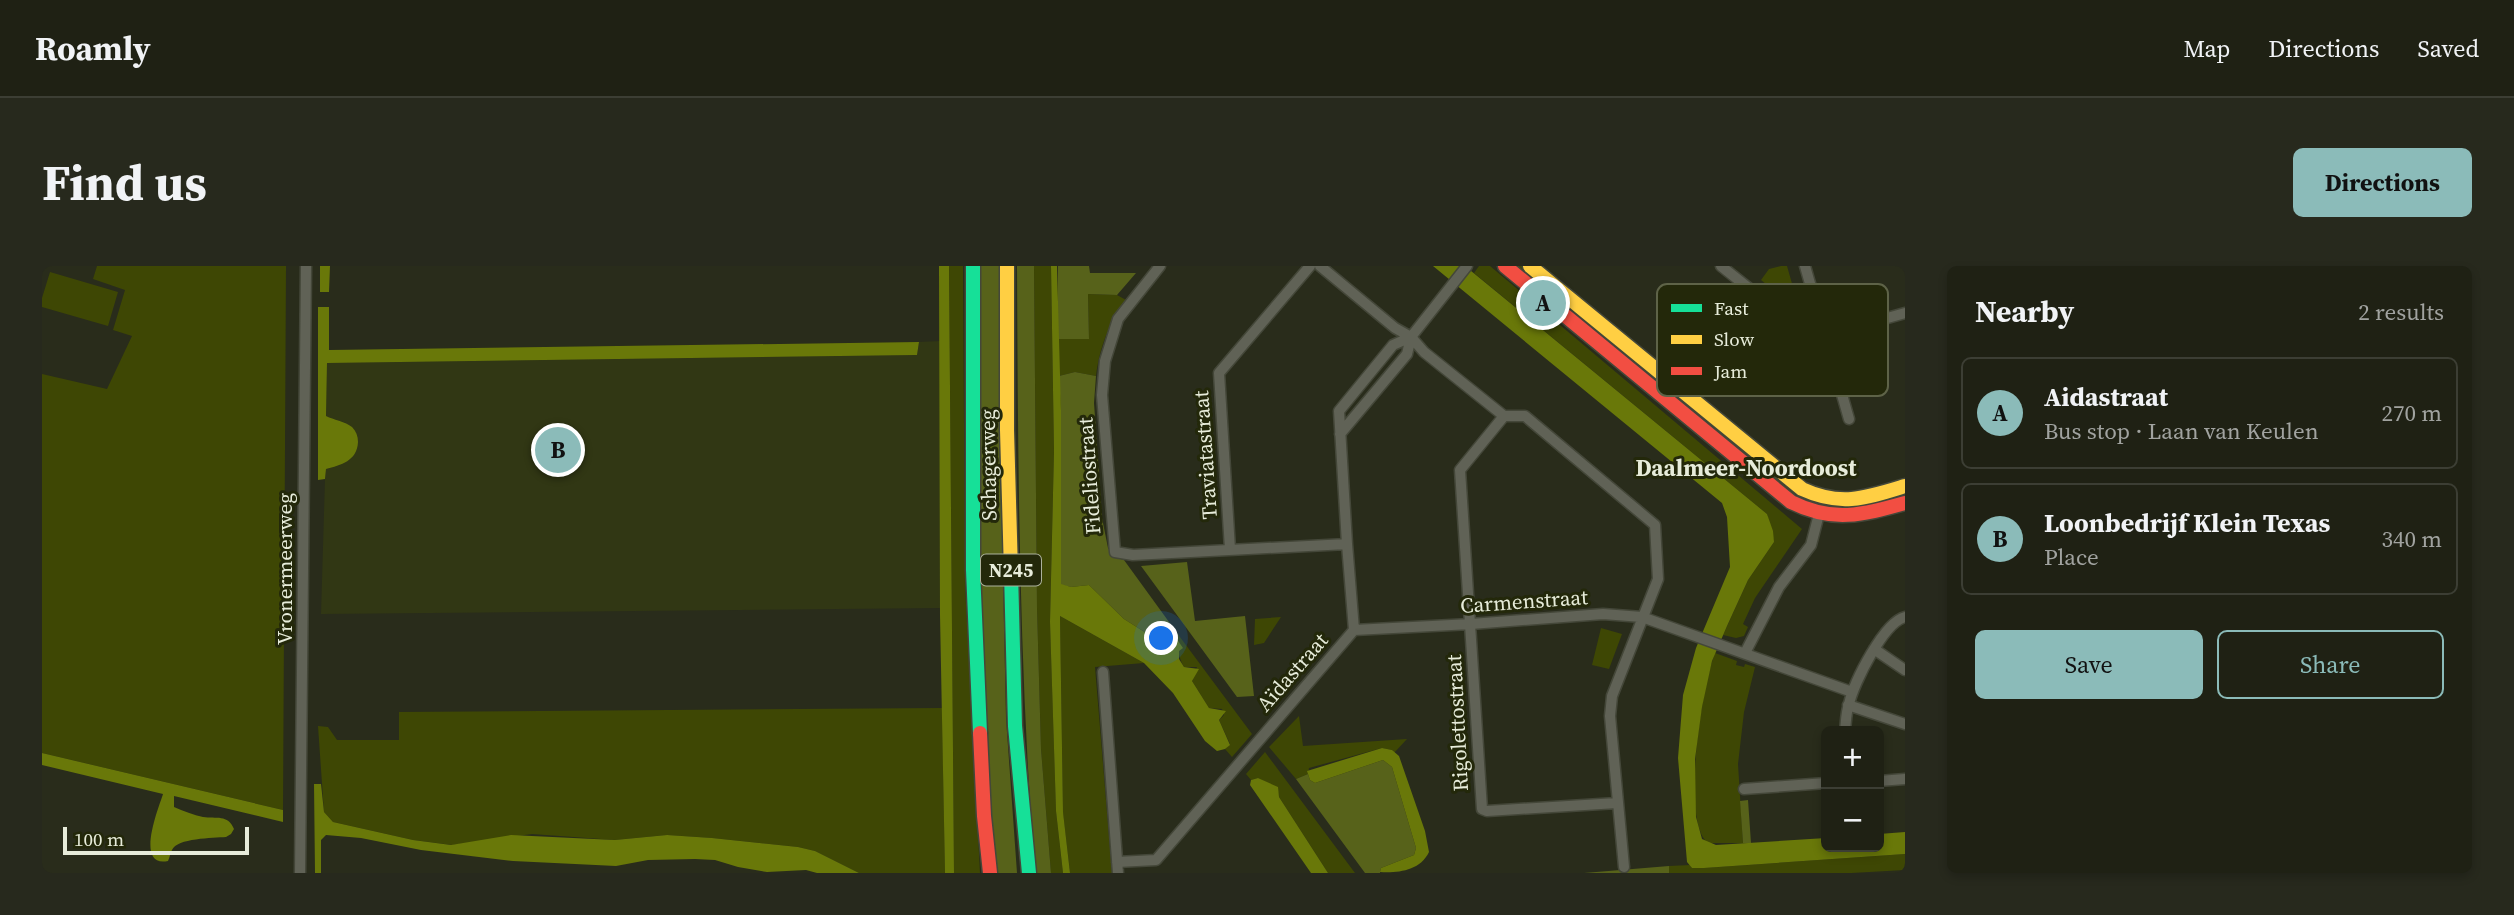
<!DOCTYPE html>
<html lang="en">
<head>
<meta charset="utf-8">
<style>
	body { margin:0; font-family:"Source Serif 4",serif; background:#27291d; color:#f1f3f6 }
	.controls { position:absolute; right:21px; bottom:21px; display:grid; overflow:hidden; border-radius:10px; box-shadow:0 4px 10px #0003 }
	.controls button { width:63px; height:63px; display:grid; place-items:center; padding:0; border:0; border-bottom:2px solid #3c3e34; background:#1f2114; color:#f1f3f6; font:35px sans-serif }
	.scale { position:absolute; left:21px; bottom:18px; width:186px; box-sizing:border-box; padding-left:7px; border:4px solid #e7ecda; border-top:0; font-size:19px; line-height:24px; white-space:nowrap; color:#e7ecda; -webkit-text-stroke:5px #23280a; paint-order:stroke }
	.you { position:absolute; left:1120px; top:373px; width:24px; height:24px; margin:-18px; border:5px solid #fff; border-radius:50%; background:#1a73e8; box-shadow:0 0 0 10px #1a73e833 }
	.badge { display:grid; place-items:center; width:46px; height:46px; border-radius:50%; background:#8bbbb9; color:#111; font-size:23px; font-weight:700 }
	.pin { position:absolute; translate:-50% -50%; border:4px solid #fff; box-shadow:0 2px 7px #0006 }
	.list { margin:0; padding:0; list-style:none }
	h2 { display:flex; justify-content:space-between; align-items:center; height:91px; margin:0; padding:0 28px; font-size:30px }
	h2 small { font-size:23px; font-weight:400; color:#a1a3a0 }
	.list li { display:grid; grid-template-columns:46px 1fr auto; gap:21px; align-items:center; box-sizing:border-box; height:112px; margin:0 14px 14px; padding:0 14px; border:2px solid #3c3e34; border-radius:10px }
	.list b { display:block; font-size:26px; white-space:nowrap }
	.list p { margin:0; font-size:23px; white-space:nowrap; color:#a1a3a0 }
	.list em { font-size:23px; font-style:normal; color:#a1a3a0 }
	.actions { display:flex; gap:14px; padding:21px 28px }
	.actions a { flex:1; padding:16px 0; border:2px solid #8bbbb9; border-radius:10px; text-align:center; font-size:24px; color:#8bbbb9 }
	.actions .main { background:#8bbbb9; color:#111 }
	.map { position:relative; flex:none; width:1863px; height:607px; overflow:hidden; border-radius:10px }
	header { display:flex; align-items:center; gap:42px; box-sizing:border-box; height:98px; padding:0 35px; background:#1f2114; border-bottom:2px solid #3c3e34 }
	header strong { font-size:33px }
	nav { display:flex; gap:38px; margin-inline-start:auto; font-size:24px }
	.intro { display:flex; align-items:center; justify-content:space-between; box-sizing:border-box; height:168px; padding:0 42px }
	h1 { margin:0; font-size:49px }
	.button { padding:18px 32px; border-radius:10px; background:#8bbbb9; color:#111; font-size:24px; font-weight:700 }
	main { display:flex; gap:42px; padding:0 42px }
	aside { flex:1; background:#1f2114; border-radius:10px; box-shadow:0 4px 10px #0003 }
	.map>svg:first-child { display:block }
</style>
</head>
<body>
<header>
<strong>Roamly</strong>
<nav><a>Map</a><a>Directions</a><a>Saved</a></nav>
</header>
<div class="intro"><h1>Find us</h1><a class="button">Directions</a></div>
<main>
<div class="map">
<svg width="1863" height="607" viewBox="0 0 1863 607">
	<rect width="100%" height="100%" fill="#292c1b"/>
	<path fill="#313714" d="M898,75V342L279,348L283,213L284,203L298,199L304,157L284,151L285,97L875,89L877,76Z"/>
	<path fill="#3e4704" d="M55,0H244L241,544L0,487V108L65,123L90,70L71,64L83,24L51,13Z
		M907,0H921L923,319L938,607H912Z
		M992,0H1009L1012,185L1008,353L1014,545L1021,607H1009L999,483L995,342Z
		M1437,0H1448L1760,263L1713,332L1701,358L1706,361L1702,370L1694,372L1681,369L1706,314L1732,276L1725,248L1432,7Z
		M1469,0H1481L1598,96L1593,102Z
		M1739,0H1745L1753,28L1741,32L1719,14L1727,3Z
		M8,6L76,26L66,60L0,41V32Z
		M1046,28L1075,29L1084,34C1066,60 1058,80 1054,110L1033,106L1017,110L1016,73L1047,72Z
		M1641,131L1755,225L1750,231L1635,137Z
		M1018,350L1102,397L1053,401L1070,607H1028L1021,547Z
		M1239,351L1222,377L1212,379L1213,353Z
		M1559,362L1580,368L1567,403L1550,399Z
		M1135,367L1210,468L1190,491L1183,483L1188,478L1177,454L1182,449L1180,443L1167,442L1150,415L1155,401H1142C1136,391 1136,380 1132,369Z
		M1673,387L1695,395L1694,399L1702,401L1703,398L1713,401L1702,446L1696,498L1701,577H1666C1638,555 1660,419 1673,387Z
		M900,442L903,607H817L773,585L756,581L670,572L625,569L573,574L490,568L410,579L371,574L291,556L282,546L276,460L286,461L295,474H357V446Z
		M1257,450L1261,480L1365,473L1352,487L1350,484L1340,482L1267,502L1266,508L1254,513L1227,481Z
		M1223,486L1313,607H1286L1237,531L1235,522L1216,512L1209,514L1204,508Z
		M1863,588V604L1809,607H1627V600L1648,599L1650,602H1662Z"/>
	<path fill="#57621a" d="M939,0H958V166L964,452L975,607H954C942,482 937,355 937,229C937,153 939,76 939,0Z
		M975,0H992L995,342L999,483L1009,607H993C977,405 976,202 975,0Z
		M1016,0H1047L1048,7H1094L1075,29L1046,28L1047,73H1016Z
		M1033,106L1054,110L1052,137L1060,252L1066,282L1072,291L1082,294L1135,367L1120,377L1082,353L1047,319L1029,321L1019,319V145L1017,110Z
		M1145,296L1153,355L1203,350L1212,430L1195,431L1099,300Z
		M1341,494L1350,501L1374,582L1372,589L1339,602L1338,607H1323L1254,513L1266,508L1268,514L1273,517Z
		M1706,534L1709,577H1701L1698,535Z
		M1627,600V607H1542Z"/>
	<path fill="#697809" d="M278,0H288L287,26H278Z
		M897,0H907L912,607H903L898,349Z
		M1009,0H1015L1019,145V318L1029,321L1047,319L1082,353L1120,377L1132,369L1141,382L1137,385V393L1142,401L1157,403L1150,415L1167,442L1184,445L1177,454L1188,479L1183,483L1175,485L1163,475L1131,427L1102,397L1018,350L1021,546L1028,607H1021L1014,545L1008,356L1012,185Z
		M1391,0H1423L1725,248L1731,265L1732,276L1706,314L1685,360L1670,395L1660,441L1653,493L1654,551L1660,573L1674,579L1784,572V581H1837V568L1863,566V588L1662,602H1650L1645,596L1636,492L1641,429L1654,382L1688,301L1685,251L1680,237Z
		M276,41H287V84L877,76L875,89L285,97L284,150C292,154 302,155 310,161C314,165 316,170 316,176C315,195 299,199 284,203L283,213L276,214Z
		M1340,482L1350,484L1357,490L1383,565L1387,586C1378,605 1356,607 1338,606L1339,602L1372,589L1374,582L1350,501L1341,494L1273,517L1268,514L1265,505Z
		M0,487L241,544V556L132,530V541C141,545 152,549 161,551C174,553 186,548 192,563L189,568L184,571C171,572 135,572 130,584C128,587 128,591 126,595C92,602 117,541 121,528L0,499Z
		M1216,512L1236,521L1237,531L1286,607H1269L1208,519L1209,514Z
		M272,518H279L282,546L291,556L371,574L409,579L469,569L573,574L625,569L670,572L756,581L773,585L817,607H775L764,604L725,606L696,601L673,594L653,593L606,594L574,600L471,595L379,584L319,572L284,569L279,574V607H273Z"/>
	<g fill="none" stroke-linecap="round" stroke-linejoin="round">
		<g stroke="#444739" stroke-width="13">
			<path id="street" d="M1118,0L1076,53L1063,95L1060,129L1073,286L1091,289L1305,278
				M1278,0L1353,62L1369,71L1382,86L1462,150H1483L1613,259L1616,313L1570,430L1568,450L1582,601
				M1679,0L1771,73L1863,47
				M1763,0L1807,153
				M1621,110L1699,17
				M1462,150L1418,204L1440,543L1445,545L1575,537
				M1298,168L1365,88L1369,71
				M1188,283L1177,107L1268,0
				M1312,364L1429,358L1561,348L1600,351L1810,426
				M1832,383L1863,404
				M1703,387L1737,321L1769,279L1777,248
				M1061,406L1076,607
				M1806,439L1863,458
				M1803,465C1804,456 1804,446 1807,438C1812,416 1842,356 1863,351
				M1837,515L1863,513
				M1702,523L1784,517
				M1075,596L1114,594L1312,364L1305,278L1297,145L1351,79L1369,71L1425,0
				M258,607L264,0"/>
		</g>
		<g stroke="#444739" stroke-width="17">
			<path id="fast" d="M931,0V304L938,467
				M969,306L973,460L987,607"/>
		</g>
		<g stroke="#444739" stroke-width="17">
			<path id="slow" d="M965,0V164L969,306
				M1488,0L1760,223C1799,241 1824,232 1863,220"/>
		</g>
		<g stroke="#444739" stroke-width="17">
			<path id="jam" d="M1463,0L1749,236C1791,257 1820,249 1863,237
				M938,467L942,550L948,607"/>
		</g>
		<use href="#street" stroke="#606256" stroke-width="10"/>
		<use href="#fast" stroke="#16e098" stroke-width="14"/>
		<use href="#slow" stroke="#ffcf43" stroke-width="14"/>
		<use href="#jam" stroke="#f24e42" stroke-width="14"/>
	</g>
	<g text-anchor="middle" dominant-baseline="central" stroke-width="6" stroke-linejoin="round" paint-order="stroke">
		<rect fill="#23280a" stroke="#acb19c" stroke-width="2" x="939" y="288.5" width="60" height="31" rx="5"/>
		<g font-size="19" font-weight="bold" fill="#e7ecda">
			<text x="969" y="304">N245</text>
		</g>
		<g font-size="21" fill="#e7ecda" stroke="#23280a">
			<text transform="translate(1163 189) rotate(-94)">Traviatastraat</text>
			<text transform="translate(946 199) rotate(-91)">Schagerweg</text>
			<text transform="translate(1047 210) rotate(-94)">Fideliostraat</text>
			<text transform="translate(242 303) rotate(-90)">Vronermeerweg</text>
			<text transform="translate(1482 335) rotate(-4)">Carmenstraat</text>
			<text transform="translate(1250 406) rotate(-49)">Aïdastraat</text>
			<text transform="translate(1415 457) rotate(-93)">Rigolettostraat</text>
		</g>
		<g font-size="23" font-weight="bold" fill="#e7ecda" stroke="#23280a">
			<text x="1704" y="202">Daalmeer-Noordoost</text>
		</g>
	</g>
	<rect x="1615" y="18" width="231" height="112" rx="10" fill="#23280a" stroke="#5e6348" stroke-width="2"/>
	<rect x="1629" y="38" width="31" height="8" fill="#16e098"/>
	<rect x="1629" y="69" width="31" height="9" fill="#ffcf43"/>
	<rect x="1629" y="101" width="31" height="8" fill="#f24e42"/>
	<g font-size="19" fill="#e7ecda">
		<text x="1672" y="49">Fast</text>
		<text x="1672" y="80">Slow</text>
		<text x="1672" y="112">Jam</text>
	</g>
</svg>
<div class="controls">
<button>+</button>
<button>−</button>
</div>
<div class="scale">100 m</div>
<div class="you"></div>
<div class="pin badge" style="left:1501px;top:37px">A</div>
<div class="pin badge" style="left:516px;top:184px">B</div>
</div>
<aside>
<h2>Nearby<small>2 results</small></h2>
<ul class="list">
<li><span class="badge">A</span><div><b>Aidastraat</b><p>Bus stop · Laan van Keulen</p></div><em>270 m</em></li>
<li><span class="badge">B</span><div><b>Loonbedrijf Klein Texas</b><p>Place</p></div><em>340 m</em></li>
</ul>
<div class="actions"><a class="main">Save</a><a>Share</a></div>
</aside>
</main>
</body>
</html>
